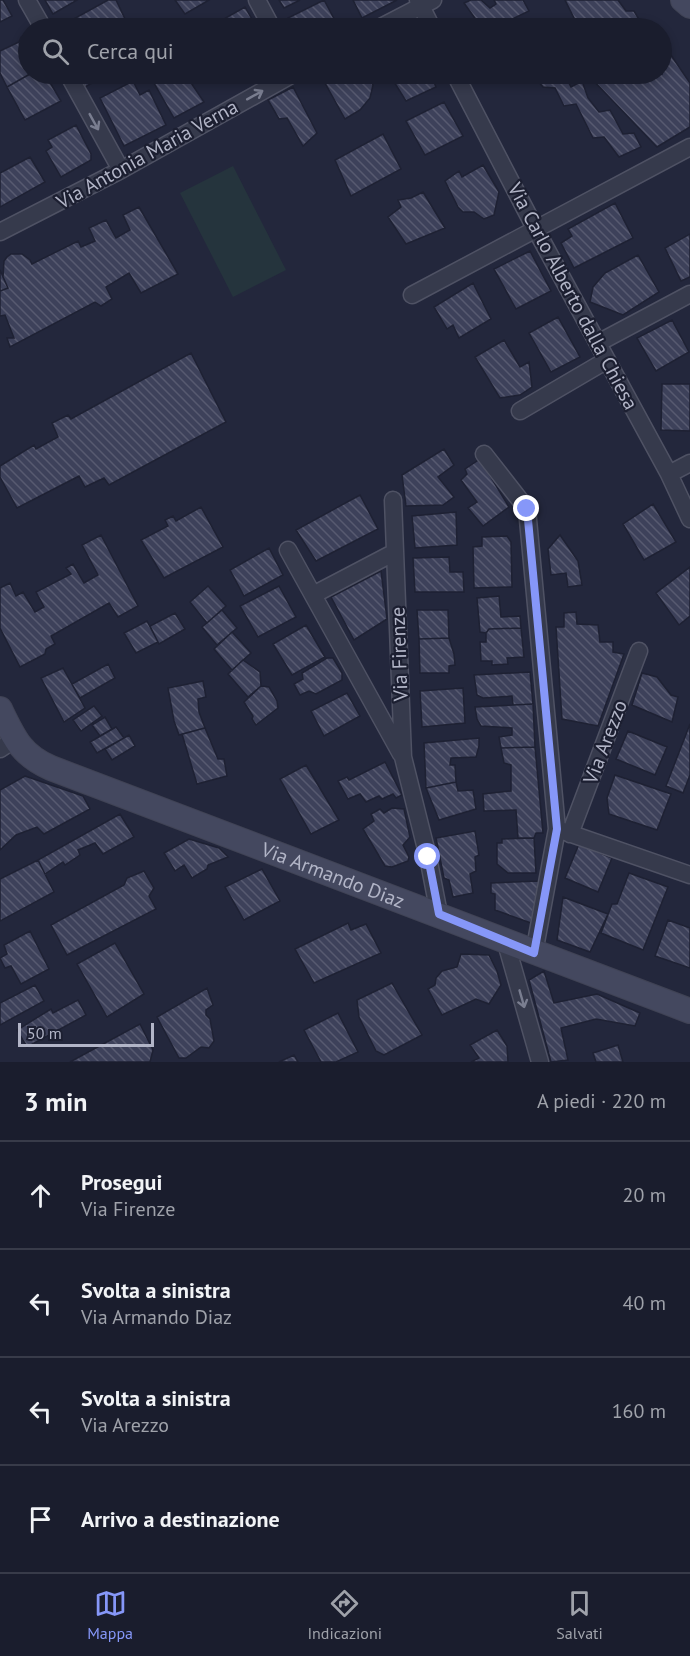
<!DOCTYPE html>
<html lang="it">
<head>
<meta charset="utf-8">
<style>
	body { margin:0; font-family:"PT Sans",sans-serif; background:#232635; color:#f1f3f6 }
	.scale { position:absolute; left:18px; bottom:15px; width:136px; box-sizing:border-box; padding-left:6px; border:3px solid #b2b5c7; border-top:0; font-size:16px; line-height:21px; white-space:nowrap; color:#b2b5c7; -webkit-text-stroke:4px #1c1f31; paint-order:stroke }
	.stop { position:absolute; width:18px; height:18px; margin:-14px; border:4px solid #8697f8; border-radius:50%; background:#fff }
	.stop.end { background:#8697f8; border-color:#fff; box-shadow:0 2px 6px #0008 }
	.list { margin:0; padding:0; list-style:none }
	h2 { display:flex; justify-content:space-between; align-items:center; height:78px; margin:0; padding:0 24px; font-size:26px }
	h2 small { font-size:20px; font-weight:400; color:#9fa2aa }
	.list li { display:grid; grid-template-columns:39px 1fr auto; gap:18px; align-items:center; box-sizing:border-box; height:108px; padding:0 24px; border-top:2px solid #383b49 }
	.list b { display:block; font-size:22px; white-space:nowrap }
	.list p { margin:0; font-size:20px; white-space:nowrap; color:#9fa2aa }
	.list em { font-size:20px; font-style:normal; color:#9fa2aa }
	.icon { flex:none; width:33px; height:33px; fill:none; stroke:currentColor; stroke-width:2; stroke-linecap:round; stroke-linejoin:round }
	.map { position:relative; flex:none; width:690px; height:1062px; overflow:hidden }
	.search { position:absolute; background:#1a1d2d; box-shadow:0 3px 9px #0003; left:18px; right:18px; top:18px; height:66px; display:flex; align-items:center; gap:15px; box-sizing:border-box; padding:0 21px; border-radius:33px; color:#9fa2aa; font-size:22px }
	.sheet { height:510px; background:#1a1d2d }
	nav { display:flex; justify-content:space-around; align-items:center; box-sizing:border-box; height:84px; border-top:2px solid #383b49; background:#1a1d2d; font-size:16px; color:#9fa2aa }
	nav a { display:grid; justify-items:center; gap:3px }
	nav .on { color:#8697f8 }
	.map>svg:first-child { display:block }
</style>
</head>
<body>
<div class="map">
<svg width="690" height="1062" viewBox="0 0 690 1062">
	<defs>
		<pattern id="building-back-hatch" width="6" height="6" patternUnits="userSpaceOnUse" patternTransform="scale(1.5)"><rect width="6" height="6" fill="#3d415a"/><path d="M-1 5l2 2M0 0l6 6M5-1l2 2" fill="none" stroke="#575a70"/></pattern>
	</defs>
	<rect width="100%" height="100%" fill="#23273c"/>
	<path fill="#25343d" d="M233,166L286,270L233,297L180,193Z"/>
	<path fill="url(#building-back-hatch)" stroke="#1e2133" stroke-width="1.5" d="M0,0H3L12,16L0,22Z
		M45,0H77L53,14Z
		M108,0H116L125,19L106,28H62L61,26Z
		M175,0H209L185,14Z
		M279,0H300L284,8Z
		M324,0L339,28H294L288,18Z
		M353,0H397L362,18Z
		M471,0H481L490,8L496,4L494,0H523L529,11L506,22L512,28H482L464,3Z
		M565,0H618L626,11H634L644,28H579Z
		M245,7L257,28H217L215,24Z
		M26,34L28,39L30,74L7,87L0,73V51L19,42L21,37Z
		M662,42L690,83V127L657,147L589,76L593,74H662Z
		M30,74H45L61,101L25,120L7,87Z
		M77,74H108L85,87Z
		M170,74H185L204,102L174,118L154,83Z
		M320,74H367L373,85L370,98L360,110L345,119Z
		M532,74H564L571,87L582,81L588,98L599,112L610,110L623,134L634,133L641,147L619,157L604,137L593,138L576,104L564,106L555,88L543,87Z
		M407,76L433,80L436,87L406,101L391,77Z
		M133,81L140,95L149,90L166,125L124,146L100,98Z
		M293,87L317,133L303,146L287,118L279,119L268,100Z
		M444,102L463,136L425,155L406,121Z
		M76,125L91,154V160L61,177L46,151L52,147L48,140Z
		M383,134L401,169L351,196L335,160Z
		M30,157L45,182L0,207V173Z
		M483,165L499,192L494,215L484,219L474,212H463L458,207L445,181L459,171L462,177Z
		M423,192L445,228L406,244L388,217L401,207L398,200L411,198Z
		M615,203L633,238L574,268L561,243L572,236L568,229Z
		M139,207L178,274L141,293L129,273L106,287L112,299L101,306L95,302L10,347L7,338H14L5,315L0,316V291L8,288L3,277L4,261L7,257L11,254H22L30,260L32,264L78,241L81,247L95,241L89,228L106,220L116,238L130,230L123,215Z
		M690,234V277L681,281L665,248Z
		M530,251L551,291L516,309L494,269Z
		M638,255L659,292L623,315L590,302L593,287L605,273Z
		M0,270L8,288L0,291Z
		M473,283L491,319L459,338L453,325L447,329L434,307Z
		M558,317L580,357L551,372L529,333Z
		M672,320L689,352L656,371L637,338Z
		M504,340L520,367L529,362L532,387L520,395L500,398L475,357Z
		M191,353L226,422L109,485L104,478L85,487L79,476L17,508L0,477V466L34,445L36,449L58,437L52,423L68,415L71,419Z
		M662,384H690V431L661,430Z
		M444,449L454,465L438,477L454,497L443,505L406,506L402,475Z
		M480,459L509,507L483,526L468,508L477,502L461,480L467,474L465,469Z
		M360,495L378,529L316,561L296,530Z
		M653,504L676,542L644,560L623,524Z
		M201,507L223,547L164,578L141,540L168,526L165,520L173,516L176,521Z
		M456,512L457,545L415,548L412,516Z
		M101,535L138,606L118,617L109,603L51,636L55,644L46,649L45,654L20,667L0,628V588L10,583L16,596L23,592L35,612L44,607L36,592L71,574L66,568L73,564L84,583L98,575L82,545Z
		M560,535L578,561L582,585L568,587L566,573L551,575L548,549Z
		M507,536L511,542L512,587L474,588L473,547L482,546V537Z
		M269,548L283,575L244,596L230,570Z
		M449,557L450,572H463L464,592H415L413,558Z
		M690,567V616L679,625L656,593Z
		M381,571L387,619L354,640L331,597Z
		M208,586L226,606L207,623L190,602Z
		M279,586L296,617L258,637L240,606Z
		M499,596L501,617L520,616L521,628L489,629L486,633L480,632L477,598Z
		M222,610L237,628L217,645L202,627Z
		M417,610H448L449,638L419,639Z
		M576,612L577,624L598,625L600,642H613V652L624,654L598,726L562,719L556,627H564V613Z
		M175,613L185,629L159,644L150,626Z
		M147,621L158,642L136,653L124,633Z
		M306,625L325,657L292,675L273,644Z
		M521,628L524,657L507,658L508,664L492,665V661H481L480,642H486V633L489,629Z
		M232,632L251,653L232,670L214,649Z
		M449,638L454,654L455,665L449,666V673H420L419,639Z
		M327,658H333L342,673V680L316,694L309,691L300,695L294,684L303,679L302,673Z
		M243,660L260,672L261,686L248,697L228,674Z
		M108,664L115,678L80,698L72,684Z
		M63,668L85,708L64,722L41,678Z
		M530,672L533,704L513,705L512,696L483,698L477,695L474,675Z
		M642,673L657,677L671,695L678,697L672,722L632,705Z
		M203,681L206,697L198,699L199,712L205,728L179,735L174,721L168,688Z
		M261,686L269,687L277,701L278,708L256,725L252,719L253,716L244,702Z
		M463,688L465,723L422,727L420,691Z
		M347,693L360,716L324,736L311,711Z
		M533,704L535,747L501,748L499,737L512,735V728L481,726L477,719L475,707Z
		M94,706L102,716L81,731L73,720Z
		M105,717L112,729L100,736L92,725Z
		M690,724V775L683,793L666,786Z
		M116,727L124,738L97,753L90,742Z
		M205,728L218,759H224L227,776L197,784L182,734Z
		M628,731L667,747L655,775L616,759Z
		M129,735L135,746L112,760L105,749Z
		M479,738V746L476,757L451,758L450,765H455L456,782L426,788L424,743Z
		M535,747L543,833H536L534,838H518L516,810L484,811L483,794L511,791V765L504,763L501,748Z
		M385,762L402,795L396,798L393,794L382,799L379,796L366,802L360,794L348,799L338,781L347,777L349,780Z
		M306,765L339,820L311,834L280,779Z
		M615,775L671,794L657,830L609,814L607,798Z
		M25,776L83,796L90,809L44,834L37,827L16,835L0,850V790Z
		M456,782L458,791L473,790L476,809L439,820L426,788Z
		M392,808L404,809L410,837L403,845L409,857L408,861L392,867L385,866L363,829L374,821L371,814L380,809L384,813Z
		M120,814L134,837L103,854L95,843L78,850L80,855L65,865L63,862L45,874L38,860Z
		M475,831L479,855L475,857L476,871L470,874L473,893L453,897L449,880L444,878L436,838Z
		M534,838L536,873H508L497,864V843H502V839Z
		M189,839L219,848L228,857L208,865L207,869L192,878L184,865L175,871L164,853Z
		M579,844L612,858L598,892L565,878Z
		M38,860L54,892L0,921V879Z
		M262,869L280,901L244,920L225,887Z
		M144,871L154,888L149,896L156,909L67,955L51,925L124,885L127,878Z
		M629,873L668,887L643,950L601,933L612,904H617Z
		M539,881L531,923L495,910V894L491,893V883Z
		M563,897L608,914L590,952L557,940Z
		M668,920L690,928V968L655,956Z
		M348,923L351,930L366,924L381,953L314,983L295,949Z
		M30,931L49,969L21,984L11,966L5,968L0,958L7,954L4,945Z
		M115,943L144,994L107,1017L77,964Z
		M461,954L489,955L497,971L501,985L489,1004L476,999L442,1015L428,989L435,985L436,978L442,971L457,967Z
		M544,971L554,1003L597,994L640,1013L635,1026L596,1019L561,1028L568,1060L551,1062L529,980Z
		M392,983L422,1035L384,1055L376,1051L359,1017L357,1000Z
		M35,985L44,1001L0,1025V1003Z
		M207,988L213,1005L206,1010V1015L210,1019L214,1041L209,1048L201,1047L186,1058H179L157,1017Z
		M78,1000L86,1015L27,1047L17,1030L51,1009L53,1013Z
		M338,1013L358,1052L336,1062H321L304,1030Z
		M140,1024L153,1050L150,1062H70Z
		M497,1030L507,1046L508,1062H471L479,1058L470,1045Z
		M618,1045L623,1062H596L593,1053Z
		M294,1055L298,1062H279Z"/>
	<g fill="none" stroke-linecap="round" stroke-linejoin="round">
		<g stroke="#4f5264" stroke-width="19">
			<path id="street" d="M27,0L43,28
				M257,0L272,28
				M418,0L432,28
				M379,28L433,0
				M68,74L121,170
				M455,74L535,228L669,474L690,519
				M0,232L121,170L293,74
				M412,295L690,147
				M598,343L690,294
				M520,411L607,360
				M484,454L527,509L557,829L534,953
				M669,474L690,463
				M393,500L403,757L428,857L439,914
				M288,550L401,754
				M313,595L395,552
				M0,749L15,739
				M560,830L690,875
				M570,834L639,651
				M506,943L540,1062"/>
		</g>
		<g stroke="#404355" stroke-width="26">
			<g id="secondary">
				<path d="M683,0L690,6"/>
				<path id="s1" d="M0,709C14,738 21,755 51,768L690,1011"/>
			</g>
		</g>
		<use href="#street" stroke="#363a4c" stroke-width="16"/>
		<use href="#secondary" stroke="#44485f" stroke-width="24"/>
	</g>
	<defs><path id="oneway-shaft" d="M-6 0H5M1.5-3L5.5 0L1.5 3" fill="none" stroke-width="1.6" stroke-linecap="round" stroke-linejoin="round" transform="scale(1.5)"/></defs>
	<g stroke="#7a7e90">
		<use href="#oneway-shaft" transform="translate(255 95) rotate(-29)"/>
		<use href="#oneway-shaft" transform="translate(94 122) rotate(61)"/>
		<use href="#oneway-shaft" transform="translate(522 999) rotate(74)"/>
	</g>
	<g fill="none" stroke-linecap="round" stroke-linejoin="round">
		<path stroke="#8697f8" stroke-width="8" d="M428,857L439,914L534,953L557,829L527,509"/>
	</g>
	<g text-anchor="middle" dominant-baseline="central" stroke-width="4.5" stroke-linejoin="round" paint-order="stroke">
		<g font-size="20" fill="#b2b5c7" stroke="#1c1f31">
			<text transform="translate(147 154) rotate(-29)">Via Antonia Maria Verna</text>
			<text transform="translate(573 296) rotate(62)">Via Carlo Alberto dalla Chiesa</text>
			<text transform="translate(399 654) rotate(-92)">Via Firenze</text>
			<text transform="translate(605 742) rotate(-69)">Via Arezzo</text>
			<text stroke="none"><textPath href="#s1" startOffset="382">Via Armando Diaz</textPath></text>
		</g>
	</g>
</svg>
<div class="scale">50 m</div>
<div class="stop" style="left:428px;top:857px"></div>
<div class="stop end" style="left:527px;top:509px"></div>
<div class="search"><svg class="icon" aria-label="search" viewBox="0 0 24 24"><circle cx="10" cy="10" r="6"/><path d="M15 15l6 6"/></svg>Cerca qui</div>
</div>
<section class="sheet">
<h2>3 min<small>A piedi · 220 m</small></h2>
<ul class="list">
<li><svg class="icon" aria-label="ahead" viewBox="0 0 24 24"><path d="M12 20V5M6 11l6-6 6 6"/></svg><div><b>Prosegui</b><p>Via Firenze</p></div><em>20 m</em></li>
<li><svg class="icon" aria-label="left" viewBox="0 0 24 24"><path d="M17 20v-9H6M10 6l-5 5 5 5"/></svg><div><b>Svolta a sinistra</b><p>Via Armando Diaz</p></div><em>40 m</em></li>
<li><svg class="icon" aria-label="left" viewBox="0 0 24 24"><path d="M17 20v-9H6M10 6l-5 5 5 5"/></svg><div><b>Svolta a sinistra</b><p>Via Arezzo</p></div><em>160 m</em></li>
<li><svg class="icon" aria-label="arrive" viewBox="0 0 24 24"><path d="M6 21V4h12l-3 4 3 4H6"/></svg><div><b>Arrivo a destinazione</b></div></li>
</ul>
</section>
<nav>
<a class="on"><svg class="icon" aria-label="map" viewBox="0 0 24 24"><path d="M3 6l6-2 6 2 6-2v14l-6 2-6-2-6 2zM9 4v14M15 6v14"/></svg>Mappa</a>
<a><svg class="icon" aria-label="directions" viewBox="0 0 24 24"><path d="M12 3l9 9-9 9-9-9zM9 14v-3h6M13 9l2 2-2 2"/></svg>Indicazioni</a>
<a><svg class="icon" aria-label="saved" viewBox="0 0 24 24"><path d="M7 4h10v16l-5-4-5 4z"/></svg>Salvati</a>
</nav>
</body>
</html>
